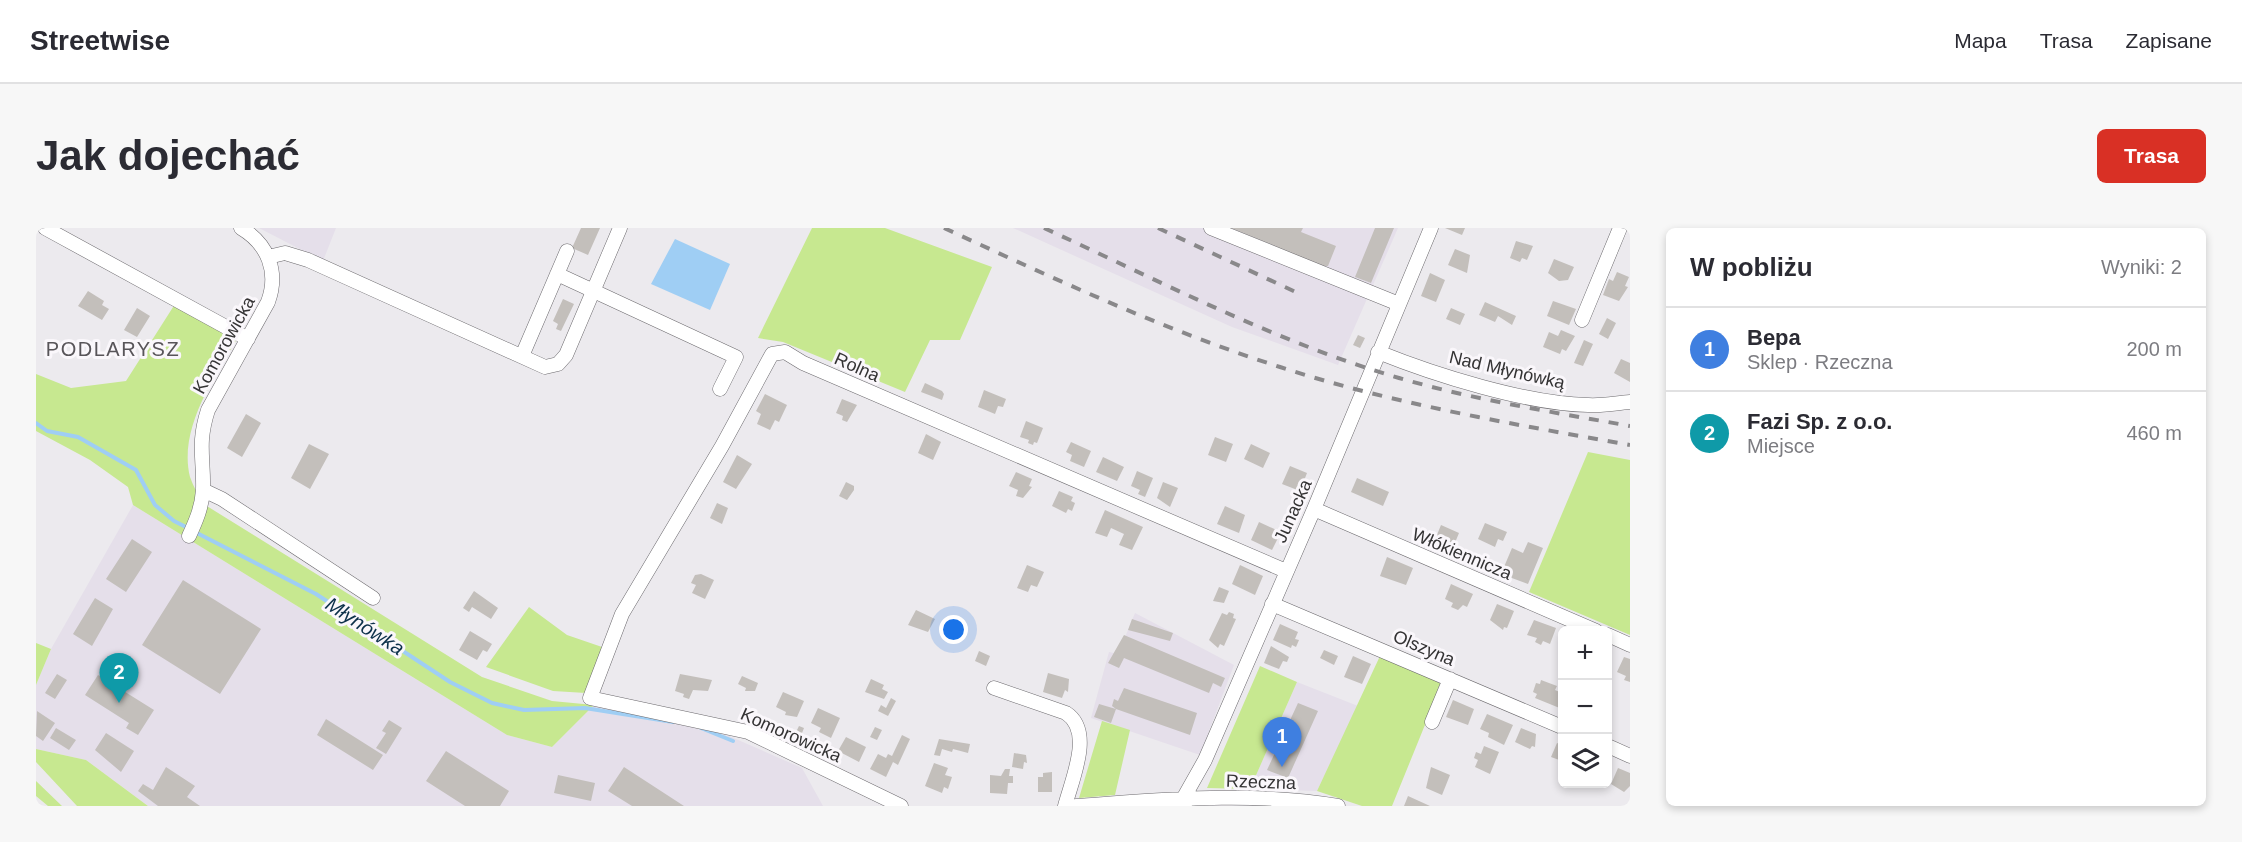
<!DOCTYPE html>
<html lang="pl">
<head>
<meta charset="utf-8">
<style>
	body { margin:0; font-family:Helvetica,sans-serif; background:#f7f7f7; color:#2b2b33 }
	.controls { position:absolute; right:18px; bottom:18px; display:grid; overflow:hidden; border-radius:9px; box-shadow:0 3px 9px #0003 }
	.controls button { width:54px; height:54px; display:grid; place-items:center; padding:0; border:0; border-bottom:2px solid #e1e1e2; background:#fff; color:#2b2b33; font:30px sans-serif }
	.you { position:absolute; left:918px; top:402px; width:21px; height:21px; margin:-15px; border:4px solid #fff; border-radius:50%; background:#1a73e8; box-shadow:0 0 0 9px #1a73e833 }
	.badge { display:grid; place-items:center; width:39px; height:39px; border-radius:50%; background:#d93025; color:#fff; font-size:20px; font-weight:700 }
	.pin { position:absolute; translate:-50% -50px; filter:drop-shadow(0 2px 3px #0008) }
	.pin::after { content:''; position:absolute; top:32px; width:21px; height:18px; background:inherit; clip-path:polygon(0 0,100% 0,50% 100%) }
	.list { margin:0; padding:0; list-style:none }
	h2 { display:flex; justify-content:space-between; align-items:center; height:78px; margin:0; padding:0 24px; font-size:26px }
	h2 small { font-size:20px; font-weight:400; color:#7c7c81 }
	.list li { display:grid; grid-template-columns:39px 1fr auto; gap:18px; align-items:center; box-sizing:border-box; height:84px; padding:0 24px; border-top:2px solid #e1e1e2 }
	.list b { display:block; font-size:22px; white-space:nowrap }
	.list p { margin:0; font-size:20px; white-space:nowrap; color:#7c7c81 }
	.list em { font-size:20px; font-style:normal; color:#7c7c81 }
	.icon { flex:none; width:33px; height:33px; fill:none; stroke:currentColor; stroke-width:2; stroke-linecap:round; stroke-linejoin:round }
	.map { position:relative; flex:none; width:1594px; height:578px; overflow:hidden; border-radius:9px }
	header { display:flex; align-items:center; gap:36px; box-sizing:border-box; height:84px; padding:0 30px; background:#fff; border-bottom:2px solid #e1e1e2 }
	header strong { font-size:28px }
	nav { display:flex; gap:33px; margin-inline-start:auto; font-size:21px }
	.intro { display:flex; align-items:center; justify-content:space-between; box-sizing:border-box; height:144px; padding:0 36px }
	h1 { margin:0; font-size:42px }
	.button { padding:15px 27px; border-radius:9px; background:#d93025; color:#fff; font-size:21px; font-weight:700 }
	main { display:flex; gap:36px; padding:0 36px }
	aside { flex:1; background:#fff; border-radius:9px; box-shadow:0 3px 9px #0003 }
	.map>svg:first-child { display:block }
</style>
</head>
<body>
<header>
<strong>Streetwise</strong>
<nav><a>Mapa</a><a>Trasa</a><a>Zapisane</a></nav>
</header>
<div class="intro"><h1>Jak dojechać</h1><a class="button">Trasa</a></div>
<main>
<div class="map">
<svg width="1594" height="578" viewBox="0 0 1594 578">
	<rect width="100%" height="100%" fill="#eceaee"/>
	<path fill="#e5dfea" d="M223,0H300L287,33Z
		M977,0H1362L1302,137L1196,99Z
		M97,277L471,507L516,519L558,477L693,508L766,540L787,578H112L50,532L0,521V457L15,421Z
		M1099,385L1198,437L1164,527L1055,490L1073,424L1082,426Z
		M1261,454L1322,478L1281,563L1214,561Z"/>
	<path fill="#c7e890" d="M776,0H849L956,39L924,112H894L869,164L747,114L722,110Z
		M139,76L202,109C179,148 142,201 154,249C157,258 162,266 166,275L446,449L516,473L558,477L516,519L471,507L97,277L92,259L54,232L0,203V146L35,160L90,153Z
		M1552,224L1594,232V407L1493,364Z
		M493,379L531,407L566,419L550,465L517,463L450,439Z
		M0,415L15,421L0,457Z
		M1344,428L1406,455L1356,578H1326L1281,563Z
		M1224,438L1261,454L1214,561L1171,560Z
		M1066,493L1094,502L1079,567L1043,570Z
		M0,521L50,532L112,578H41L0,534Z
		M0,553L26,578H12L0,568Z"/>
	<path fill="#9fcef4" d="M639,11L694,36L674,82L615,56Z"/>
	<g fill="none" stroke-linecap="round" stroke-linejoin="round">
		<path stroke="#9fcef4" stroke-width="4" d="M0,195L11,203L42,209L100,242L119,277L138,293L152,300
			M159,304L280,366L414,454L456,475L488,482L549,480L637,494
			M665,500L697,513"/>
	</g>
	<path fill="#c3bfbb" d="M545,0H564L552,27L536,20Z
		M1195,0H1267L1265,4L1300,18L1292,38H1286Z
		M1339,0H1358L1335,55L1319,49Z
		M1409,0H1429L1426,7Z
		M1480,13L1497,18L1491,32L1486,30L1484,34L1474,30Z
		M1419,21L1434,27L1431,45L1412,37Z
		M1518,31L1538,39L1532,52L1523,53L1512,45Z
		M1581,44L1593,49L1589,58L1592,59L1583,73L1567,67L1573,51L1577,53Z
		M1394,45L1409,52L1400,74L1385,68Z
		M52,63L68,73L66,77L73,81L66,92L42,78Z
		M527,71L538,76L525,103L520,101L522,96L517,93Z
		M1517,73L1540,81L1533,97L1511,88Z
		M1449,74L1480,88L1476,97L1462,88L1459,94L1443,87Z
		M101,80L114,88L101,109L88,102Z
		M1415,80L1429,86L1424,97L1410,91Z
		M1571,90L1580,95L1572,111L1563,106Z
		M1525,102L1539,108L1530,123L1526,121L1524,126L1507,119L1513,104L1522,108Z
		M1322,107L1329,110L1324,120L1317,117Z
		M1548,112L1557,116L1547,138L1538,135Z
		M1585,131L1594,135V154L1578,145Z
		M889,155L906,163L908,166L906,172L885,164Z
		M948,162L970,171L967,179L962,178L959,186L942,179Z
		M729,166L751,177L743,194L739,192L734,202L721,196L725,186L720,183Z
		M806,171L821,177L811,194L806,192L807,188L800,185Z
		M210,186L225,195L206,229L191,220Z
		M990,193L1007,200L1001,215L998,214L997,217L992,215L993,212L984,209Z
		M890,206L905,214L897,232L882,225Z
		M1179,209L1197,216L1190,234L1172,227Z
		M1035,214L1055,223L1048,239L1034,233L1036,227L1030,224Z
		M273,216L293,226L274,261L255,250Z
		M1215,216L1234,225L1227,240L1208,231Z
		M701,227L716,236L700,261L687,254Z
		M1067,229L1088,239L1081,253L1060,244Z
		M1254,238L1271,245L1264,263L1246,256Z
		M1101,243L1117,250L1109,269L1102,266L1104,262L1095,258Z
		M980,244L996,251L993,258L996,259L987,270L980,268L982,262L973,258Z
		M1321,250L1353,264L1347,278L1315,264Z
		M810,254L818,258V262L811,272L803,268Z
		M1127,254L1142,260L1134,279L1121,270Z
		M1023,263L1037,269L1035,273L1039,275L1036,283L1032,281L1030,285L1016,278Z
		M681,275L692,280L686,296L674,290Z
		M1189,278L1209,287L1203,305L1181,296Z
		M1069,282L1107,299L1096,322L1083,317L1088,306L1075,300L1071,309L1059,305Z
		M1223,294L1245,304L1236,322L1215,312Z
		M1449,295L1471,304L1467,313L1462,311L1459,319L1442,311Z
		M1405,297L1423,305L1416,322L1412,321L1411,325L1396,319Z
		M96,311L116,324L90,364L70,351Z
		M1492,314L1507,320L1492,356L1465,346L1476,320L1487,325Z
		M1351,329L1377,340L1370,357L1344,348Z
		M991,337L1008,344L1001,359L995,357L992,364L981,360Z
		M1204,337L1227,348L1219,367L1196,356Z
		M665,346L678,352L669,371L656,365L660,357L655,355L659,347Z
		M147,352L225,401L184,466L106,417Z
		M1415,356L1437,366L1431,379L1427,377L1422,382L1415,379L1417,375L1409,371Z
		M1183,359L1193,363L1188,375L1177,373Z
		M438,363L462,380L455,391L436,379L433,384L427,380Z
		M59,370L77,381L56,418L37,406Z
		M1461,376L1478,383L1471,400L1468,399L1467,402L1454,392Z
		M880,382L899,391L892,404L872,397Z
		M1193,384L1198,386L1197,390L1200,391L1188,418L1184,416L1182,420L1173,412L1186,385L1191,387Z
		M1096,391L1137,405L1134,413L1092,402Z
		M1498,392L1520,400L1514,416L1507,413L1505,417L1499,414L1501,410L1491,407Z
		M1244,396L1262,404L1259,411L1263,412L1260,419L1256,417L1255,420L1237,412Z
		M434,403L456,416L451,424L447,422L441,432L423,422Z
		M1088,407L1189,450L1185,459L1177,455L1173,465L1088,430L1083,440L1072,435Z
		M1235,418L1253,429L1251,434L1247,433L1243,441L1228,435Z
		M1288,422L1302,428L1298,437L1284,430Z
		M943,423L954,428L950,438L939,433Z
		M1317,428L1335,436L1326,456L1308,449Z
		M1588,429L1594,431V454L1588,452L1590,448L1581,444Z
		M1012,445L1033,451L1032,464L1029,462L1026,470L1007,464Z
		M21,446L31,452L19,471L9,465Z
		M644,446L676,452L672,463L657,462L653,471L647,469L648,466L639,463Z
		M62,447L118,482L102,507L90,500L93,495L49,467Z
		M706,448L722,455L719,463H709L710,460L702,456Z
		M835,451L848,457L846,461L852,464L848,471L829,464Z
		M1505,452L1521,458L1519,462L1526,465V481L1499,470L1501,466L1497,464L1500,455L1504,456Z
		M1088,460L1161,485L1154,507L1080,481L1075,495L1058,489L1063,476L1080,481L1076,478L1078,471L1082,473Z
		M747,464L768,473L761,489L749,487L750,484L740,479Z
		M855,470L860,473L852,488L842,483L845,477L850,480Z
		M1417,472L1438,481L1432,497L1410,489Z
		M1262,475L1282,483L1252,550L1231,542Z
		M782,480L804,490L795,510L783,504L785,500L775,495Z
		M1,483L19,495L7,513L0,508Z
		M1451,486L1477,497L1468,517L1452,509L1453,505L1444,501Z
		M290,491L347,527L337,542L281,507Z
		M353,492L366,500L350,526L340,520L350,505L346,503Z
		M763,498L768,500L764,510L768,512L766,517L756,512Z
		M839,499L846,502L841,512L834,509Z
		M20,500L40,512L33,522L14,510Z
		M1485,500L1500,506L1499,519L1496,518L1494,521L1479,514Z
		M70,505L98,523L85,544L59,522Z
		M866,507L874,511L862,537L857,534L850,549L834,541L842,526L850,530L852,526L856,528Z
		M810,509L830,519L823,534L802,523Z
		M903,511L934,516L932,525L917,521L916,524L906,521L904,528L898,527Z
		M1521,515L1526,517V533L1515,529Z
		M1448,518L1463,524L1454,546L1439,539L1442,532L1438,530L1440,524L1445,526Z
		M410,523L473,563L464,578H429L390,553Z
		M978,525L990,527L991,535L988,534L987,541L976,539Z
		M898,535L912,540L909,547L916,549L912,561L908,559L906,565L889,558Z
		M130,539L159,558L151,569L164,578H122L102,563L107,556L117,562Z
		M588,539L648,578H596L572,563Z
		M1395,539L1414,547L1406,567L1390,560Z
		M1582,540L1594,545V558L1588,564L1575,556Z
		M969,541H974L973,548H977V555H972L971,566L954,565V547L965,548Z
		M1016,544V564H1002V549H1007V545Z
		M522,547L559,555L555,573L518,565Z
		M1372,568L1394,578H1368Z"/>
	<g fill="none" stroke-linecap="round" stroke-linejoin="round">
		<g stroke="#6c6a6e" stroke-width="15">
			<path id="minor" d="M9,0L212,111
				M1175,0L1363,76
				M232,29L249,25L272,32L509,139L522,136L530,127L584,0
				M521,46L700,129L684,161
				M1546,92L1584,0
				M1342,124C1399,147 1491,176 1552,177C1566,178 1580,175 1594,174
				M486,128L531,23
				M167,262L186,271L337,370
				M1278,281L1560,403
				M153,308C160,293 166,279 167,262C168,230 161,216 172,182L232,74C243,44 232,16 205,0
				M1236,376L1526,499
				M1572,407L1594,417
				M958,460L1030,485C1058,503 1036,551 1029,578
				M1396,494L1414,451
				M1572,518L1594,528
				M865,578L712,504L554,470L586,386L686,218L736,126L749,124L767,135L1250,343
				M1040,578C1127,572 1215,563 1302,578
				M1149,578L1147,571L1169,532L1278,281L1395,0"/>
		</g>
		<use href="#minor" stroke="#fff" stroke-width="14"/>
		<path stroke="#89888a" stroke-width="4" stroke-dasharray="10 10" stroke-linecap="butt" d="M908,0C1019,51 1128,102 1244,139C1357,176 1477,196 1594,217
			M1008,0C1124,53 1240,114 1363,150C1439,172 1517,184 1594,198
			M1122,0L1264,66"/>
	</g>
	<g text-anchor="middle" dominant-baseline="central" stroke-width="6" stroke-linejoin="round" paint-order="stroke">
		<g font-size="18" fill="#343334" stroke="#faf7fb">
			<text transform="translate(188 117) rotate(-61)">Komorowicka</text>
			<text transform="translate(821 139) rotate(24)">Rolna</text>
			<text transform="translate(1471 142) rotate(13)">Nad Młynówką</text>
			<text transform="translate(1257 283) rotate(-66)">Junacka</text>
			<text transform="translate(1426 326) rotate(23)">Włókiennicza</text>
			<text transform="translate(1388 420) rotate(23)">Olszyna</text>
			<text transform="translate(755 507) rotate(24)">Komorowicka</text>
			<text transform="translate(1225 554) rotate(2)">Rzeczna</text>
		</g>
		<g font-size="20" letter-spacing="1.5" fill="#585559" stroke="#faf7fb">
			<text x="77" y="121">PODLARYSZ</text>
		</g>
		<g font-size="20" font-style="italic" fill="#0d314a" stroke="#faf7fb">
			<text transform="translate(329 398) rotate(33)">Młynówka</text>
		</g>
	</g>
</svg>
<div class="controls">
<button>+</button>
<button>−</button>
<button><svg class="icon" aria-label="layers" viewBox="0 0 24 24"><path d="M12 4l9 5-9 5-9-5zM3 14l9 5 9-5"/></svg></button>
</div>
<div class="you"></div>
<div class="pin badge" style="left:1246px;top:539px;background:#3f7fe0">1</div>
<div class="pin badge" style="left:83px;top:475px;background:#0f9aa8">2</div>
</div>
<aside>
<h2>W pobliżu<small>Wyniki: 2</small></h2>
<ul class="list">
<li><span class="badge" style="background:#3f7fe0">1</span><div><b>Bepa</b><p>Sklep · Rzeczna</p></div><em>200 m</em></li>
<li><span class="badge" style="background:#0f9aa8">2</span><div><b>Fazi Sp. z o.o.</b><p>Miejsce</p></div><em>460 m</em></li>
</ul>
</aside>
</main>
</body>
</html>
